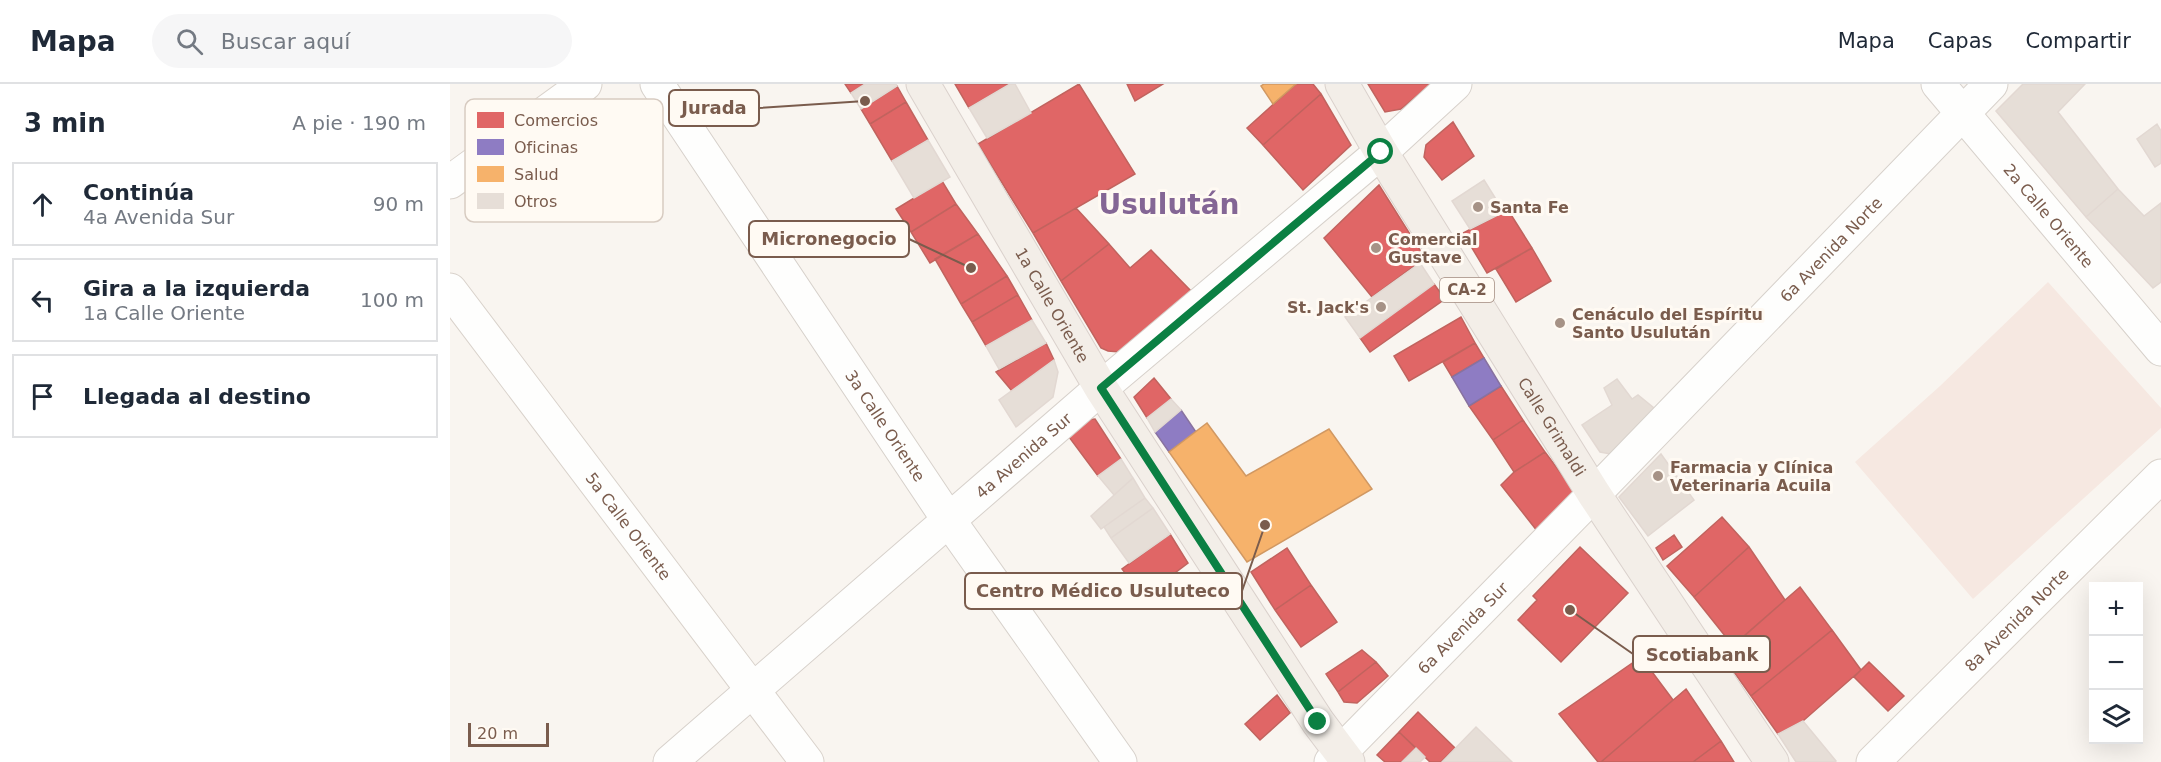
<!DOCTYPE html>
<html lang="es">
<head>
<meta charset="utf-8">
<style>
	body { margin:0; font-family:"DejaVu Sans",sans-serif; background:#f6f6f7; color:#1f2937 }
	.controls { position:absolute; right:18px; bottom:18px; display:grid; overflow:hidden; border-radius:0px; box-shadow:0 6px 24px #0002 }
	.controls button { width:54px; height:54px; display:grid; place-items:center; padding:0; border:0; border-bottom:2px solid #e0e1e3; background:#fff; color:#1f2937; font:30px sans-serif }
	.scale { position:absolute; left:18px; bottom:15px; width:81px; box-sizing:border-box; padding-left:6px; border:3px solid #7a5c4d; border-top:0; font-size:16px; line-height:21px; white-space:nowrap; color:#7a5c4d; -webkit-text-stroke:4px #fffaf3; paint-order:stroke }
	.stop { position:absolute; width:18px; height:18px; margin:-14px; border:4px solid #0b8043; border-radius:50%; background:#fff }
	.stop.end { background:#0b8043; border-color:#fff; box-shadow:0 2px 6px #0008 }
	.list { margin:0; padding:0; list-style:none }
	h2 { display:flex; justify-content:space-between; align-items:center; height:78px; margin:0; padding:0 24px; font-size:26px }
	h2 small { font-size:20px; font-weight:400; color:#747a83 }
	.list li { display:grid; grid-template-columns:39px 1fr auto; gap:18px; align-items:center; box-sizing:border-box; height:84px; margin:0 12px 12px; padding:0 12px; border:2px solid #e0e1e3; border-radius:0px }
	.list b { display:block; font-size:22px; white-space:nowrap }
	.list p { margin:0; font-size:20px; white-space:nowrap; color:#747a83 }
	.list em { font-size:20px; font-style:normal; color:#747a83 }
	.icon { flex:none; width:33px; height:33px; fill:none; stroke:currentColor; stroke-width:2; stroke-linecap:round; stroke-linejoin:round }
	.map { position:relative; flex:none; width:1711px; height:678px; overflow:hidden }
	header { display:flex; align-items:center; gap:36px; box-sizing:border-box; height:84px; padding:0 30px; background:#fff; border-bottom:2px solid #e0e1e3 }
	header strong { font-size:28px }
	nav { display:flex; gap:33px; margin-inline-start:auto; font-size:21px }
	.search { width:420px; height:54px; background:#f6f6f7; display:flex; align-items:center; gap:15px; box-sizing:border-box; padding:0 21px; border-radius:33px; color:#747a83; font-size:22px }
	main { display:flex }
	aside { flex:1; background:#fff }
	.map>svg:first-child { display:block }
</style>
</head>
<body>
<header>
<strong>Mapa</strong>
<div class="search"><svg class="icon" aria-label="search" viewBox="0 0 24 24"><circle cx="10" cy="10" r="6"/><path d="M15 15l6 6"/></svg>Buscar aquí</div>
<nav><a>Mapa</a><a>Capas</a><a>Compartir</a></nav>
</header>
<main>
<aside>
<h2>3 min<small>A pie · 190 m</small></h2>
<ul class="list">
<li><svg class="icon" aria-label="ahead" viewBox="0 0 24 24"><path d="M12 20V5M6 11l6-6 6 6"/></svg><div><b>Continúa</b><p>4a Avenida Sur</p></div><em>90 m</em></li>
<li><svg class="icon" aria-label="left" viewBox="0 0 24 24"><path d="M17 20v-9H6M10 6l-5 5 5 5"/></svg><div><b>Gira a la izquierda</b><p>1a Calle Oriente</p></div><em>100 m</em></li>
<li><svg class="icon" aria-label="arrive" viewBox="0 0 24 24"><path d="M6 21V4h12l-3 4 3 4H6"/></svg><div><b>Llegada al destino</b></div></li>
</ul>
</aside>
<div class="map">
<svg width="1711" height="678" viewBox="0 0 1711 678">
	<rect width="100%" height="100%" fill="#f9f5f0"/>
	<path fill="#f6e8e1" d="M1598,198L1711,324V344L1523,515L1405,378L1490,302Z"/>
	<path fill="#e06666" stroke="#c1635e" stroke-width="1.5" d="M395,0H415L401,9Z
		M505,0H560L519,24Z
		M629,0L685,90L583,149L528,60Z
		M677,0H713L685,17Z
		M846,0H863L871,10L813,61L797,44Z
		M918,0H981L951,25L935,28Z
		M447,2L456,18L420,40L411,25Z
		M871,10L901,61L853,106L813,61Z
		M456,18L478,56L442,77L420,40Z
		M1003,38L1024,72L992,96L974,73L976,61Z
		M492,97L506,120L461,148L446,125Z
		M929,101L975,174L922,213L874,154Z
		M506,120L528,150L480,179L461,148Z
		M626,124L659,160L611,197L583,149Z
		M1058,126L1082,164L1037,189L1013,149Z
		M528,150L557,192L511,220L485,175Z
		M659,160L680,184L701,166L741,207L670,268L658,267L651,264L611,197Z
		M1082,164L1101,197L1066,218L1046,185Z
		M557,192L568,211L522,238L511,220Z
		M984,200L995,215L920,268L910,254Z
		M568,211L582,236L536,262L522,238Z
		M1011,233L1025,259L959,297L944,272Z
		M596,259L604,276L562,307L546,288Z
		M1025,259L1034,274L1002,293L993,278Z
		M704,294L721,315L697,334L684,313Z
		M1051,302L1073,336L1043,356L1019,322Z
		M645,335L671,375L648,392L616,349L635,336Z
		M1073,336L1095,368L1064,388L1043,356Z
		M1095,368L1125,408L1088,448L1051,401L1064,388Z
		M1272,433L1299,463L1244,513L1217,482Z
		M720,450L738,479L693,513L672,485Z
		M1224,451L1232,463L1213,476L1206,464Z
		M1130,463L1178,509L1111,578L1068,536L1087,516L1083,512Z
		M1299,463L1335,516L1283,562L1244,513Z
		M837,464L861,501L825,526L801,488Z
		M861,501L887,538L851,563L825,526Z
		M1350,503L1382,546L1301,612L1272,571Z
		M1382,546L1411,586L1353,637L1328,650L1301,612Z
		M912,566L926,578L888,608L876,590Z
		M1191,573L1223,616L1151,678H1148L1109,630Z
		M926,578L938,592L907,619L894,618L888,608Z
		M1419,578L1454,612L1438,627L1404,593Z
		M1236,605L1271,657L1243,678H1151Z
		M827,611L840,629L810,656L795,640Z
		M968,628L1005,664L991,678H980L949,648Z
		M949,648L966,664L952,678H935L927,671Z
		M1271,657L1284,678H1243Z"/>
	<path fill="#8e7cc3" stroke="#8872a0" stroke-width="1.5" d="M1034,274L1051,302L1019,322L1002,293Z
		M731,326L746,348L719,368L705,348Z"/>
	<path fill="#f6b26b" stroke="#d19862" stroke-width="1.5" d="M814,0H846L823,20L811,2Z
		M757,339L796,392L879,345L922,405L797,478L719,368Z"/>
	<path fill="#e6ded7" stroke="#e2d8d2" stroke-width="1.5" d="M415,0H446L447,2L411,25L401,9Z
		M560,0H565L581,29L537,54L519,24Z
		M1573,0H1635L1608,28L1668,105L1636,133L1546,27Z
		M1707,40L1711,47V79L1705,83L1687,55Z
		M478,56L500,93L464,114L442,77Z
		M1034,96L1054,128L1020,145L1002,117Z
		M1668,105L1694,132L1711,119V198L1703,204L1636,133Z
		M970,179L984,200L910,254L895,233Z
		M582,236L596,259L549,285L536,262Z
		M604,276L608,288L603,313L566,343L549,316Z
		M1167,295L1182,315L1188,311L1209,328L1166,371L1150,368L1132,341L1162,321L1154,304Z
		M721,315L731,326L705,348L697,334Z
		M1211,370L1244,416L1198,452L1169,413Z
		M671,375L683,394L664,411L648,392Z
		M683,394L695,414L651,445L641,432Z
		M695,414L703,424L661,454L654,443Z
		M703,424L720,450L679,479L661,454Z
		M1353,637L1386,677L1385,678H1346L1328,650Z
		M1026,643L1062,678H992Z
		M966,664L975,673L970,678H952Z"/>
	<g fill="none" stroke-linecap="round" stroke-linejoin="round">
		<g stroke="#d7d1cb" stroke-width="35">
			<g id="street">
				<path id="s1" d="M207,0L498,435L670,678"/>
				<path id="s2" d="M1488,0L1711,265"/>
				<path id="s3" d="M220,678L651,304L931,68L1005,0"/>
				<path id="s4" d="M881,678L1144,410L1541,0"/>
			</g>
		</g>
		<g stroke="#d9d2cb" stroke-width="35">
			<g id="secondary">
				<path d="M0,98L135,0"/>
				<path id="s5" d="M0,206L357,678"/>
				<path id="s6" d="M1423,678L1711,392"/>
			</g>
		</g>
		<g stroke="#dad1cc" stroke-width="35">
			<g id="primary">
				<path id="s7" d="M473,0L651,304L868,638L898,678"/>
				<path id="s8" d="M892,0L931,68L1144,410L1322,678"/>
			</g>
		</g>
		<use href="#street" stroke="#fefefd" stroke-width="33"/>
		<use href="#secondary" stroke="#fefefd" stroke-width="33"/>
		<use href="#primary" stroke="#f3eee8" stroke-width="33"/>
	</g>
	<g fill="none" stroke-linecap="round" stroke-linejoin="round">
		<path stroke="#0b8043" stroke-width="8" d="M868,638L651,304L931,68"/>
	</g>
	<g fill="#a69286" stroke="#fffaf3" stroke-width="2">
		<circle cx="1028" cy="123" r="6"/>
		<circle cx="926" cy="164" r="6"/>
		<circle cx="931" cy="223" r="6"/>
		<circle cx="1110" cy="239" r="6"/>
		<circle cx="1208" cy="392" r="6"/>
	</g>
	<g text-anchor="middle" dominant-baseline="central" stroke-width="6" stroke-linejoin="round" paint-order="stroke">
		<rect fill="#fffaf3" stroke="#a28b7f" stroke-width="1.5" x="990" y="194" width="54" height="24" rx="4.5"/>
		<g font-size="15" font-weight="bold" fill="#7a5c4d">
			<text x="1017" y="206">CA-2</text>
		</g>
		<g font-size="16" font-weight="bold" fill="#7a5c4d" stroke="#fffaf3" text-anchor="start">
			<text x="1040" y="123">Santa Fe</text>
			<text x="938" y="155">Comercial<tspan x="938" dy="18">Gustave</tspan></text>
			<text x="919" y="223" text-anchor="end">St. Jack's</text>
			<text x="1122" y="230">Cenáculo del Espíritu<tspan x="1122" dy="18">Santo Usulután</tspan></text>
			<text x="1220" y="383">Farmacia y Clínica<tspan x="1220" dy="18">Veterinaria Acuila</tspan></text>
		</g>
		<g font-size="16" fill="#7a5c4d" stroke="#fffaf3">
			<text stroke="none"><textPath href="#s2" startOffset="172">2a Calle Oriente</textPath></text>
			<text stroke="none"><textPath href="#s4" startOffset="716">6a Avenida Norte</textPath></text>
			<text stroke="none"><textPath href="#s7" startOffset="256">1a Calle Oriente</textPath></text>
			<text stroke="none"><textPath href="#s1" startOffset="411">3a Calle Oriente</textPath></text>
			<text stroke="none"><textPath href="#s8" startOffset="402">Calle Grimaldi</textPath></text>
			<text stroke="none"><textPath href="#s3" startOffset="468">4a Avenida Sur</textPath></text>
			<text stroke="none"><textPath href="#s5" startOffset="296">5a Calle Oriente</textPath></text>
			<text stroke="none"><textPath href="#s6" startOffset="202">8a Avenida Norte</textPath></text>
			<text stroke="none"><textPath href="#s4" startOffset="188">6a Avenida Sur</textPath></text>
		</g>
		<g font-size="28" font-weight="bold" fill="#846695" stroke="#fffaf3">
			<text x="719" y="120">Usulután</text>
		</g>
	</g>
	<rect x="15" y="15" width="198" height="123" rx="9" fill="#fffaf3" stroke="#d7cbc1" stroke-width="1.5"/>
	<rect x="27" y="28" width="27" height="16" fill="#e06666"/>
	<rect x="27" y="55" width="27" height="16" fill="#8e7cc3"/>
	<rect x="27" y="82" width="27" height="16" fill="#f6b26b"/>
	<rect x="27" y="109" width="27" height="16" fill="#e6ded7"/>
	<g font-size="16" fill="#7a5c4d">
		<text x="64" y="42">Comercios</text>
		<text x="64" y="69">Oficinas</text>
		<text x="64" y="96">Salud</text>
		<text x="64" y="123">Otros</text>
	</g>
	<path fill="none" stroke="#7a5c4d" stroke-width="2" d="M415 17L309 24M521 184L459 155M815 441L792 507M1120 526L1183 570"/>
	<g fill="#7a5c4d" stroke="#fffaf3" stroke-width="2">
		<circle cx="415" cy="17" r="6"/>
		<circle cx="521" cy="184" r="6"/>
		<circle cx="815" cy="441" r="6"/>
		<circle cx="1120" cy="526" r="6"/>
	</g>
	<g fill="#fffaf3" stroke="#7a5c4d" stroke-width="2">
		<rect x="219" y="6" width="90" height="36" rx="6"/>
		<rect x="299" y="137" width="160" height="36" rx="6"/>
		<rect x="515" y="489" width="277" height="36" rx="6"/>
		<rect x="1183" y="552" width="137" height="36" rx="6"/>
	</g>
	<g font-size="18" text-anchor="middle" font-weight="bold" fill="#7a5c4d">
		<text x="264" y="30">Jurada</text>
		<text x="379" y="161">Micronegocio</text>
		<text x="653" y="513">Centro Médico Usuluteco</text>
		<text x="1252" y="577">Scotiabank</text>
	</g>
</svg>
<div class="controls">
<button>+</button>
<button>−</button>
<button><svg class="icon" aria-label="layers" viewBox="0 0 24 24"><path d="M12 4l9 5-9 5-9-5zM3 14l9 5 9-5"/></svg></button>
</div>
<div class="scale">20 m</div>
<div class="stop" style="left:931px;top:68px"></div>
<div class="stop end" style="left:868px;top:638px"></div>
</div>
</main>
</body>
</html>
